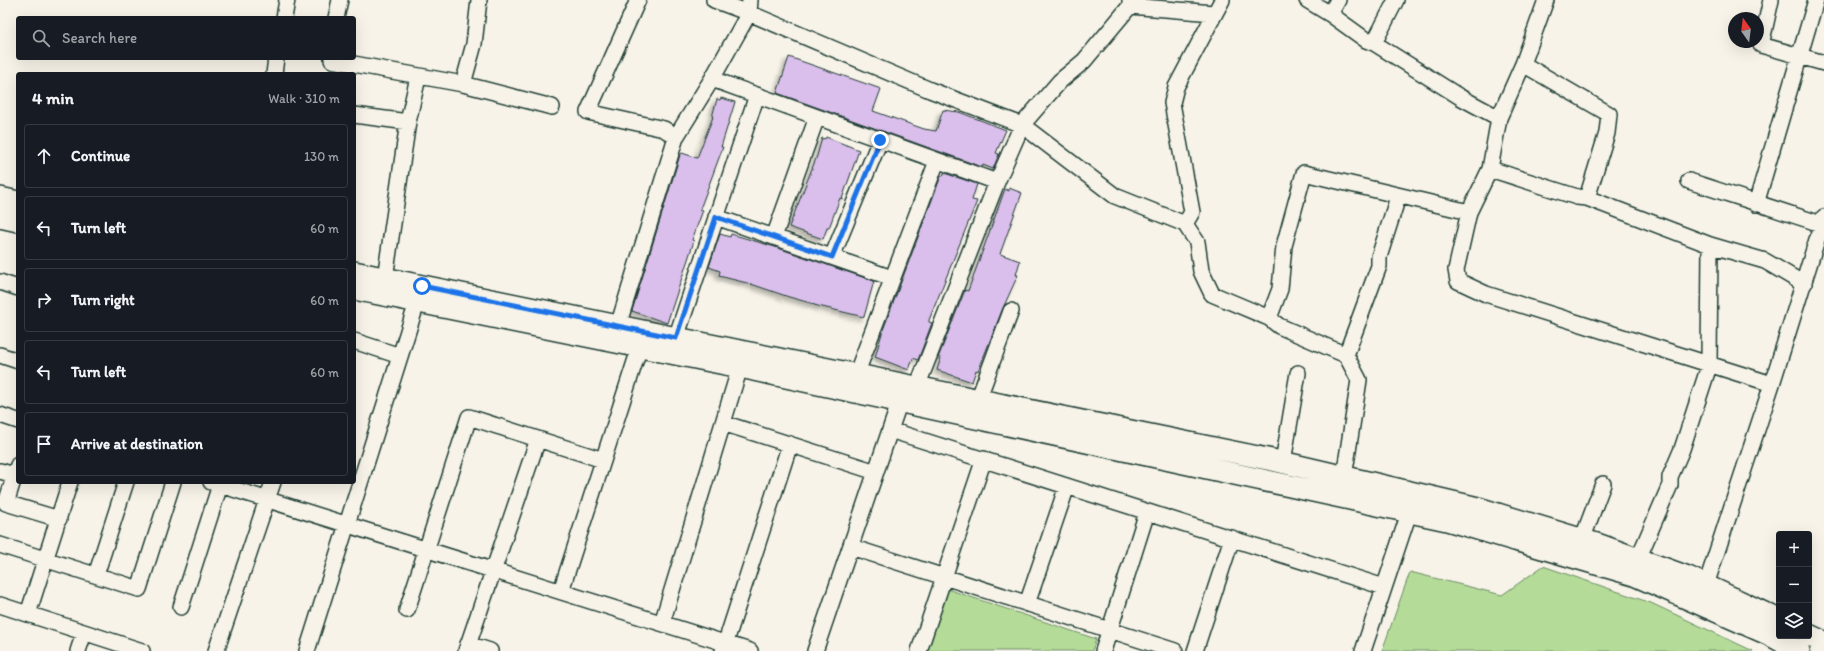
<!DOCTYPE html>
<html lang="en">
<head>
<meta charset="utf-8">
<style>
	body { margin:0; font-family:Itim,sans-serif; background:#20242c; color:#f1f3f6 }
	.controls { position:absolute; right:12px; bottom:12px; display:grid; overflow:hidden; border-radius:4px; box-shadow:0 4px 16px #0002 }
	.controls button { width:36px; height:36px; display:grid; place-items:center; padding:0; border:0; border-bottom:1px solid #363941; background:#171b24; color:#f1f3f6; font:20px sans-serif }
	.compass { position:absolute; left:1728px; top:12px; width:36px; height:36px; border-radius:50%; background:#171b24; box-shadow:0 4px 16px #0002; rotate:346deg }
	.stop { position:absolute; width:12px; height:12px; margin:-9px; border:3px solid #1a73e8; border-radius:50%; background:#fff }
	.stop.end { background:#1a73e8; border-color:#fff; box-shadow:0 1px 4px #0008 }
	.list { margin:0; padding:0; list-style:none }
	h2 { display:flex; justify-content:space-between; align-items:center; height:52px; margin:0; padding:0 16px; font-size:17px }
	h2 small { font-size:13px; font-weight:400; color:#9ea1a6 }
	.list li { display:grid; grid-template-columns:26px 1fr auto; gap:12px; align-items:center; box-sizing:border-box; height:64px; margin:0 8px 8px; padding:0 8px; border:1px solid #363941; border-radius:4px }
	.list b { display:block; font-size:15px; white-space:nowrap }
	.list em { font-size:13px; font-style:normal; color:#9ea1a6 }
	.icon { flex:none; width:22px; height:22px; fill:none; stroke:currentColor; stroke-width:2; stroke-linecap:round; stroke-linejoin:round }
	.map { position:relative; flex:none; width:1824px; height:651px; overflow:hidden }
	.search { position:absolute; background:#171b24; box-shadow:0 4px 16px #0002; left:16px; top:16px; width:340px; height:44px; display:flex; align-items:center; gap:10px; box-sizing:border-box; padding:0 14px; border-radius:4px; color:#9ea1a6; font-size:15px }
	.panel { position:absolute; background:#171b24; box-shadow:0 4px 16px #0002; left:16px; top:72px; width:340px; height:412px; border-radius:4px }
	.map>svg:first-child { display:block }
</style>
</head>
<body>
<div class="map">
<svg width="1824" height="651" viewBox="0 0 1824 651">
	<defs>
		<filter id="shadow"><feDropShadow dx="-3.5" dy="3.5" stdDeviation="2" flood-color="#0004"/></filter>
	</defs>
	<rect width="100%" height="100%" fill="#f7f3e8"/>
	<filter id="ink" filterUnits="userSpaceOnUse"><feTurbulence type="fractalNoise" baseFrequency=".025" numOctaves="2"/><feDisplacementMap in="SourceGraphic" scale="8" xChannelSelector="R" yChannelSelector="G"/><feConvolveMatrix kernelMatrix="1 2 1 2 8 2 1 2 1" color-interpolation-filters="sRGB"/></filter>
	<g filter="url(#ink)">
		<path fill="#b4db97" stroke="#6a8c66" d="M1543,566L1651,603L1753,651H1382L1410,572L1502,595Z
			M947,589L1096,639L1092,651H926Z"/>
		<path fill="#dabeec" stroke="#1f3d34" filter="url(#shadow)" d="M789,57L881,89L873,111L924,129L936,131L943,110L959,112L1006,130L996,153L999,154L993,169L983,165L982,167L777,93Z
			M721,98L735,102L721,147H723L700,209L703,210L692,240L694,241L667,323L632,311L680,155L682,153L697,158L713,117H712L717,99L720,100Z
			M826,137L859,150L842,199L840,198L829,228H827L823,239L789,227L817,156L822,138L825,139Z
			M944,173L977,184L972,200L977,201L929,320V322L932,323L918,360L913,358L909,370L875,357L883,330L941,176H943Z
			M1009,188L1022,193L1000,254L1020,261L1016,275H1018L1003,308L978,371L976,370L972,382L937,370L941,358H938L965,290L968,291L1005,189L1009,191Z
			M720,234L730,237L731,234L775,247L874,281L864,317L814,305V304L789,297L751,284L719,276L720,271L709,267Z"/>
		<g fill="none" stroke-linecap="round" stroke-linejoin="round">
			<g stroke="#1f3d34" stroke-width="18">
				<path id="street" d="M714,0L749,13L930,90L1022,125L1115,196L1185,224L1197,242L1201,271L1212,294L1269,318L1279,326L1346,355L1359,380L1344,477
					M1307,0L1330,14L1366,40L1374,43L1460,97L1499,118
					M1546,0L1523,64L1499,118L1490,169L1469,212L1456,270L1458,281L1486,294L1772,384
					M1771,0L1761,45L1824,63
					M1130,6L1213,13
					M1330,14L1338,0
					M284,18L287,0
					M336,18L340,0
					M1374,43L1396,0
					M332,58V60L463,84L552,107
					M1523,64L1609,114L1607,133L1587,198
					M274,74L276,58
					M712,79L997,182
					M463,84L474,44L479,0
					M354,115L408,122
					M676,137L712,79L749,13L750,0
					M1490,169L1577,197L1587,198L1710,245L1765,261L1804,284
					M1689,181L1821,224
					M1756,204L1816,0
					M716,217L892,278
					M1185,224L1192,212L1172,103L1176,87L1222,0
					M774,237L817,117
					M832,257L880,140
					M385,278L408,122L418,77
					M0,282L18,288
					M1269,318L1280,289L1284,246L1304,173L1469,212
					M618,326L676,137L664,129L588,112L638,0
					M676,338L757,95
					M354,341L400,356
					M0,355L18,361
					M1346,355L1379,266V257L1398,197
					M856,375L937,161
					M917,387L997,182L1022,125L1060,81L1084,61L1130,6V0
					M978,400L1011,311
					M0,415L18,421
					M723,423L876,472
					M890,430L1384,587
					M1283,462L1298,373
					M18,465L6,503L59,519
					M0,471L15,475
					M211,482L750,651
					M1582,540L1603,484
					M0,545L139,589L173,482
					M851,547L1175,651
					M1638,559L1670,485V477L1682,449L1709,366L1710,245
					M96,575L126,482
					M1706,585L1772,384L1824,217
					M561,591L643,337
					M1027,604L1067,486
					M0,605L142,651
					M181,607L220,485
					M407,610L469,417L603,460
					M28,614L70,482
					M662,623L740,367
					M468,644L490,651
					M78,651L84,633
					M216,651L273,482
					M307,651L420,293
					M466,651L538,439
					M723,651L790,444
					M815,651L903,392
					M919,651L984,459
					M1103,651L1147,512
					M1195,651L1232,538
					M1363,651L1412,504"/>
			</g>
			<g stroke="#1f3d34" stroke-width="24">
				<path id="secondary" d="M0,198L18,202
					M0,217L18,221
					M354,272L1277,461L1478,508L1600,545L1688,577L1779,620
					M354,289L740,367L1447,520L1634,575L1770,635L1799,651
					M1809,635L1824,642"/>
			</g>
			<g stroke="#1f3d34" stroke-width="25">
				<path id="highway" d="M1821,651L1824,643"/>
			</g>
			<use href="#street" stroke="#f7f3e8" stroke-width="15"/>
			<use href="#secondary" stroke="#f7f3e8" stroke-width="21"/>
			<use href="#highway" stroke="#f7f3e8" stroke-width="22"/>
		</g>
	</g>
	<g fill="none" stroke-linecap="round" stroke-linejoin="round" filter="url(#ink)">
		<path stroke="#1a73e8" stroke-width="5" d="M422,286L676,338L716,217L832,257L880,140"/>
	</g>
</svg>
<div class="controls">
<button>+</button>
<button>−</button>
<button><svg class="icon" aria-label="layers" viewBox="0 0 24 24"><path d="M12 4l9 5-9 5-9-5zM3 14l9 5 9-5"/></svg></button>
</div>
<svg class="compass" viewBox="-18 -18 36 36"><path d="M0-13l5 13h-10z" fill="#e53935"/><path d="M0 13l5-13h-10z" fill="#9ea1a6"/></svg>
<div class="stop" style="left:422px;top:286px"></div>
<div class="stop end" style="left:880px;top:140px"></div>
<div class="search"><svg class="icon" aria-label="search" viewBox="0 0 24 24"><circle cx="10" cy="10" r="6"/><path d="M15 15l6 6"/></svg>Search here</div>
<section class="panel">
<h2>4 min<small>Walk · 310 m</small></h2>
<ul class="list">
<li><svg class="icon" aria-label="ahead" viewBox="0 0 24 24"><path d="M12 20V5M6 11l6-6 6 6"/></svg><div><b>Continue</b></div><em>130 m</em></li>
<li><svg class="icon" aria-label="left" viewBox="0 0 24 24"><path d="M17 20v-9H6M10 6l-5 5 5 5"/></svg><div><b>Turn left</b></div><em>60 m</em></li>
<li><svg class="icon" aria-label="right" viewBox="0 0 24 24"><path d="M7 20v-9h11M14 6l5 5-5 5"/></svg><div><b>Turn right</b></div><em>60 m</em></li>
<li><svg class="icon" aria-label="left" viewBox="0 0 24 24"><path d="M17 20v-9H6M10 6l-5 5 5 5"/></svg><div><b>Turn left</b></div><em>60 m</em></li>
<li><svg class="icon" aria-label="arrive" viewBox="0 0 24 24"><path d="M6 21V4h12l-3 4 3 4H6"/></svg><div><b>Arrive at destination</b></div></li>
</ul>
</section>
</div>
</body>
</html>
